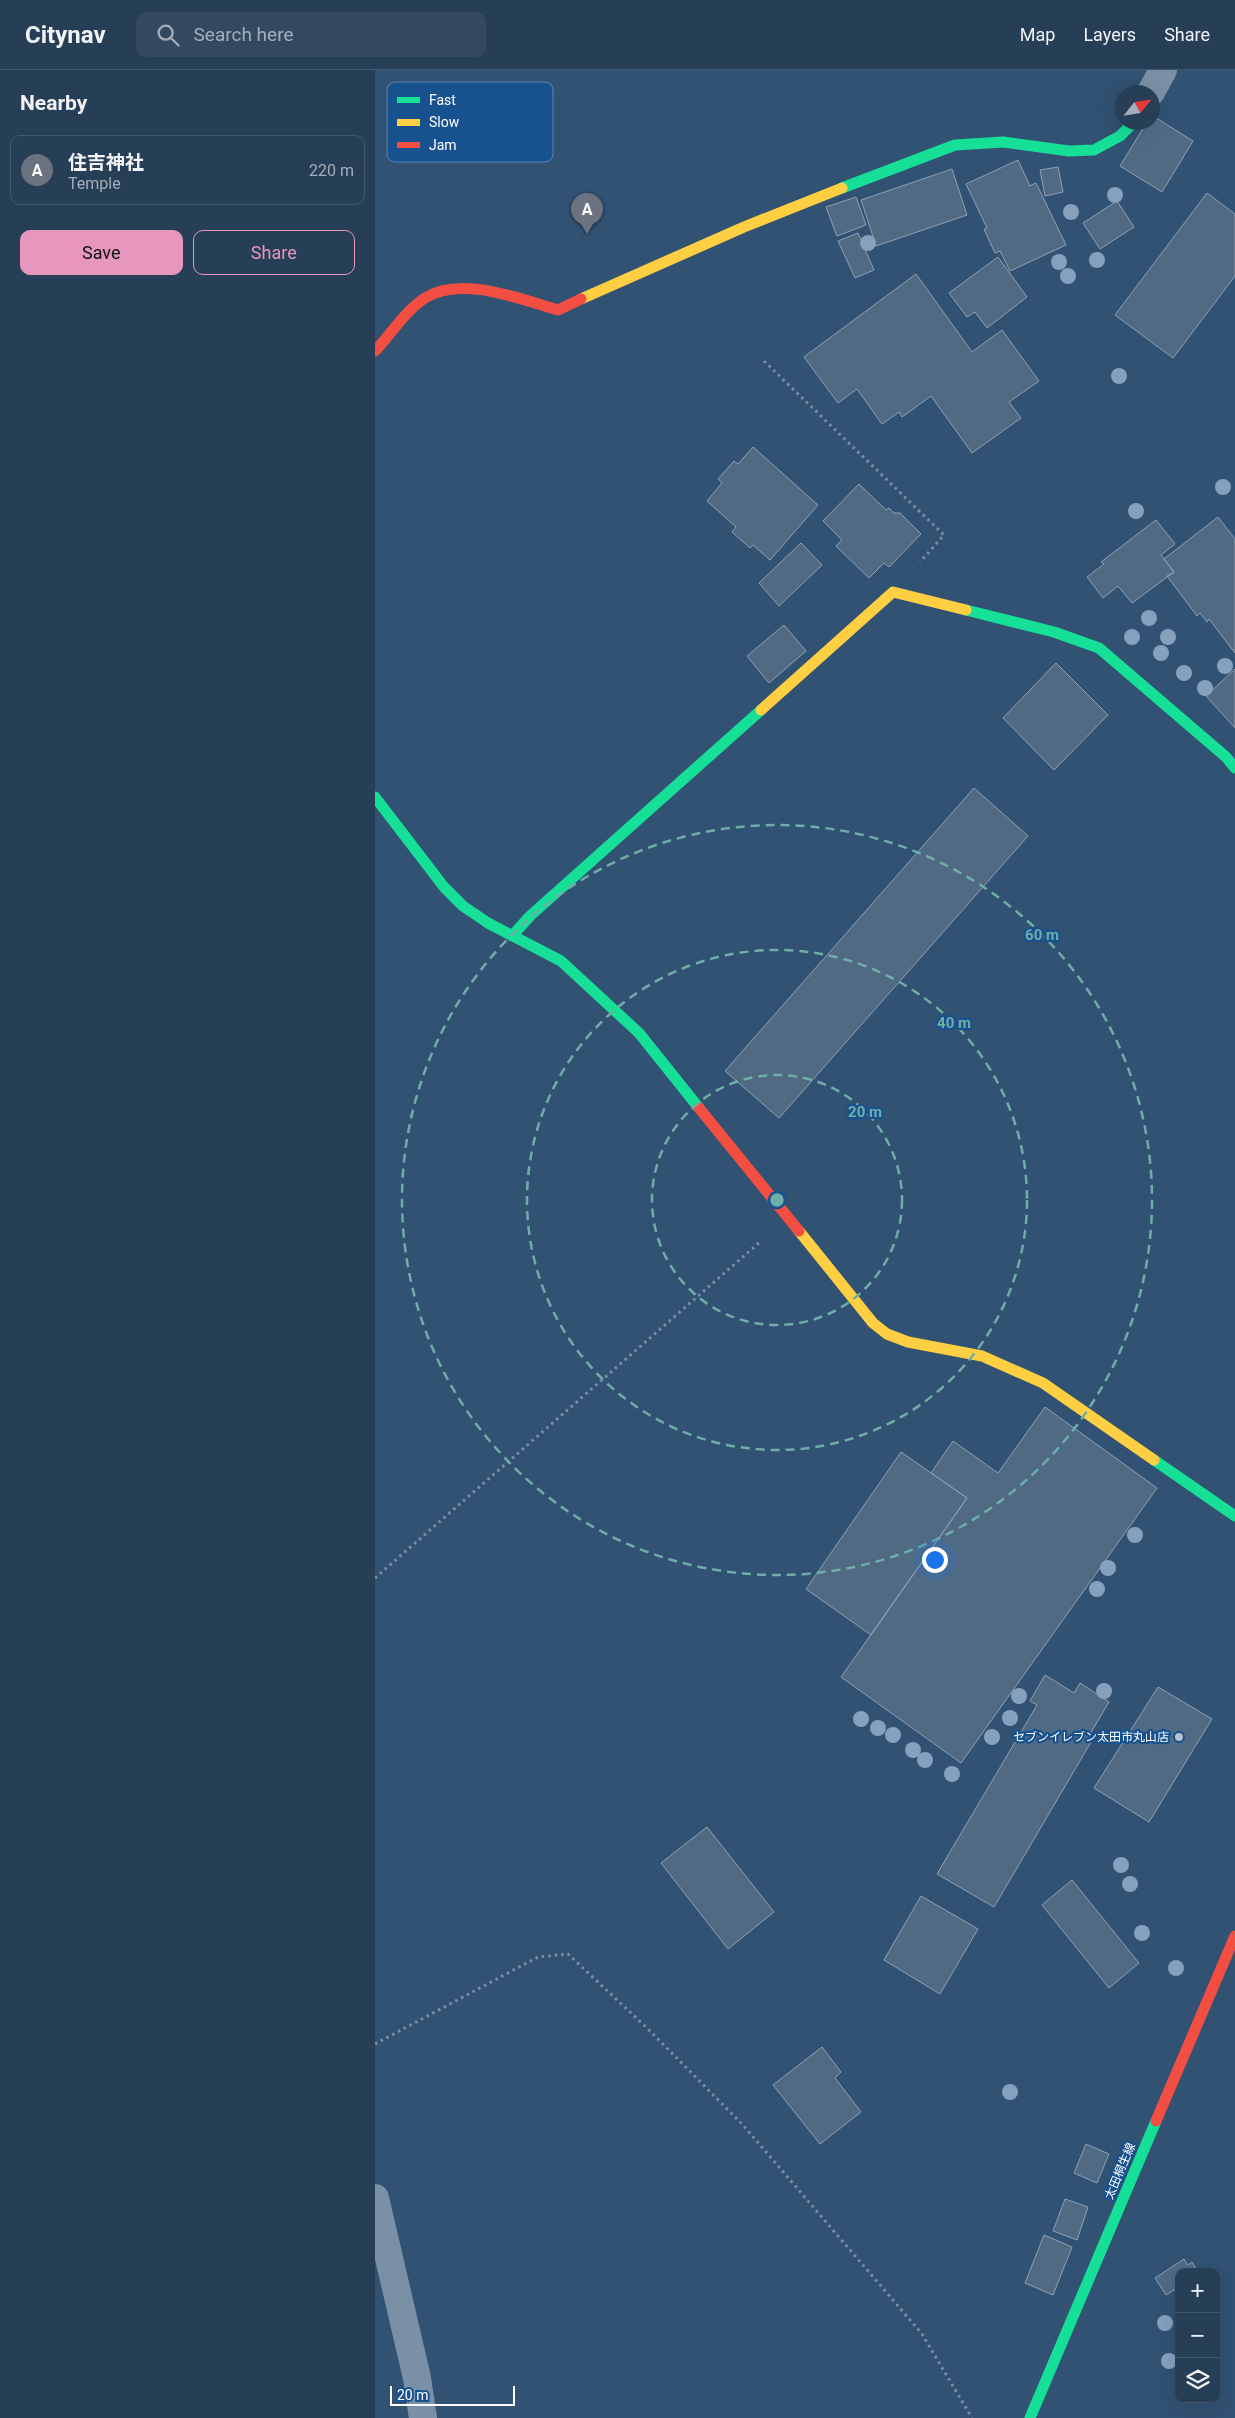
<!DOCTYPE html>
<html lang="en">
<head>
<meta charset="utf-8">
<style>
	body { margin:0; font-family:Roboto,"Noto Sans JP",sans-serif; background:#324960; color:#f1f3f6 }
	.controls { position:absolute; right:15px; bottom:15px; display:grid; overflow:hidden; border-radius:10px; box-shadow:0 5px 20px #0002 }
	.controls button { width:45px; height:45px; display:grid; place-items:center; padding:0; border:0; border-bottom:1px solid #42576c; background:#263e56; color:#f1f3f6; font:25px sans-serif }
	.compass { position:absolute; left:740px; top:15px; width:45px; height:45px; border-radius:50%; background:#263e56; box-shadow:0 5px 20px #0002; rotate:60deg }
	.scale { position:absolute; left:15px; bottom:12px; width:125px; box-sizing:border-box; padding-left:5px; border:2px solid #fff; border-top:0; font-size:14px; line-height:18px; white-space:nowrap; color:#fff; -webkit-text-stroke:4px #17518e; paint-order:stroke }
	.you { position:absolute; left:559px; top:1489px; width:18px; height:18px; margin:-12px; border:4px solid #fff; border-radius:50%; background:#1a73e8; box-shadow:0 0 0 8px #1a73e833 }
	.badge { display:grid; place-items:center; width:32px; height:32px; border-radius:50%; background:#e797bd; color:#fff; font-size:16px; font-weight:700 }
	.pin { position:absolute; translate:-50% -41px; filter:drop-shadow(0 1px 2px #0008) }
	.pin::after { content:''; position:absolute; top:26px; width:18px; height:15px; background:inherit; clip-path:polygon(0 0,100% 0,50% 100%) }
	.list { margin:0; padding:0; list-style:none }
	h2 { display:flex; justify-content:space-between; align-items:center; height:65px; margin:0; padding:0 20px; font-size:21px }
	h2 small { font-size:16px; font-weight:400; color:#a4aeb9 }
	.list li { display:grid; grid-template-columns:32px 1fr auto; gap:15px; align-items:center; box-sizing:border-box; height:70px; margin:0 10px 10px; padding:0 10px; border:1px solid #42576c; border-radius:10px }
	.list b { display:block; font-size:19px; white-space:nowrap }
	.list p { margin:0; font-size:16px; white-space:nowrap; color:#a4aeb9 }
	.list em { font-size:16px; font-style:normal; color:#a4aeb9 }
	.actions { display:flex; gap:10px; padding:15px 20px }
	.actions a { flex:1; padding:11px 0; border:1px solid #e797bd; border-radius:10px; text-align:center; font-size:18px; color:#e797bd }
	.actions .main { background:#e797bd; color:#111 }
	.icon { flex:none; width:28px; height:28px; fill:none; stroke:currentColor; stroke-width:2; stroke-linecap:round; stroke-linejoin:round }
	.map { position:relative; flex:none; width:860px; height:2348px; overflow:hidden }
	header { display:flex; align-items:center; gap:30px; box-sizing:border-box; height:70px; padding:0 25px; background:#263e56; border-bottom:1px solid #42576c }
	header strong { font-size:24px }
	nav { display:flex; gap:28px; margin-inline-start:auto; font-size:18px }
	.search { width:350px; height:45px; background:#324960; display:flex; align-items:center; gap:12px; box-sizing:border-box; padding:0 18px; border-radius:10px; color:#a4aeb9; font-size:19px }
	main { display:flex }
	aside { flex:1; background:#263e56 }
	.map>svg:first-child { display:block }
</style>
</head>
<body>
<header>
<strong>Citynav</strong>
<div class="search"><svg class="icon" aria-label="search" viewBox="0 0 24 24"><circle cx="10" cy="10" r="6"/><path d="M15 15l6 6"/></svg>Search here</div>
<nav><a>Map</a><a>Layers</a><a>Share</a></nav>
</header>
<main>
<aside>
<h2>Nearby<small></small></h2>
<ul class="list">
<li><span class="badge" style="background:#6b7280">A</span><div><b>住吉神社</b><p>Temple</p></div><em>220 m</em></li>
</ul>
<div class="actions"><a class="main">Save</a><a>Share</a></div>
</aside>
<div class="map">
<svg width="860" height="2348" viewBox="0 0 860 2348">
	<rect width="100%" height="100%" fill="#325273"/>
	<path fill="#516a84" stroke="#8ea1b5" d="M778,46L818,71L787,122L745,96L772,52H778Z
		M643,90L655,116L661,113L691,175L635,201L625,181L620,183L609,159L612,158L591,114Z
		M683,97L688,122L670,126L665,100Z
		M577,99L592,145L501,176L486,130Z
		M832,123L860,144V206L798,288L740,245Z
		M481,127L491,155L462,166L451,137Z
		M742,131L759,157L725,179L708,153Z
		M483,163L499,200L480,208L463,171Z
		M623,187L652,227L612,258L600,242L592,247L574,223Z
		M541,204L597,282L627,260L664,311L634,332L646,348L597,383L556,326L527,347L524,342L507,354L482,319L463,333L429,287Z
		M378,377L443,435L395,490L378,475L375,478L357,462L361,457L332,431L347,413L343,409L359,391L363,394Z
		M484,414L511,440L514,438L519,443H525L546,464L514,497L509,493L494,508L461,476L467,470L448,451Z
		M843,447L860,469V583L834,549L832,552L825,543L822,546L792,506L799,502L789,489Z
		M781,450L800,474L786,485L799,502L757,533L743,516L728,528L712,507L729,494L726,492Z
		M426,473L447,495L404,536L384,513Z
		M409,555L431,581L394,613L372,586Z
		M681,593L733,645L679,700L628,648Z
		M860,599V658L831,626Z
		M599,718L653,766L404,1048L350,1001Z
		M670,1337L782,1418L586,1693L466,1607L592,1428L556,1403L578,1371L623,1403Z
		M526,1382L592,1428L496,1565L431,1519Z
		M670,1605L699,1623L705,1613L734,1632L715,1664L719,1667L619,1837L562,1804L662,1635L655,1631Z
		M783,1617L837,1649L774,1752L719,1718Z
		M332,1757L399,1842L353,1879L286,1793Z
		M697,1810L764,1893L734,1918L667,1835Z
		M546,1826L603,1859L565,1924L509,1890Z
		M447,1977L466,2002L460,2008L486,2042L445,2074L398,2015Z
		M711,2074L734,2084L722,2113L699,2103Z
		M690,2129L713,2137L702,2170L678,2161Z
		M669,2165L697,2177L678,2225L650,2213Z
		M809,2189L813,2195L817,2192L823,2202H804V2217L791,2225L780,2208Z"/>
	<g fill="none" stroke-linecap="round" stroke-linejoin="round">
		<path stroke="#7990a6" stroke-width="3" stroke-dasharray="2.5 4" stroke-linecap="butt" d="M389,291L569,465L545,492
			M0,1508L385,1172
			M0,1974L163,1887L193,1884L272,1958L368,2055L547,2264L597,2348"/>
		<path stroke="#7990a6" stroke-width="28" d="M776,22L788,0
			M0,2128L42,2308L48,2348"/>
		<path stroke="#16e098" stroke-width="11" d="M467,118L580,75L628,72L694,81L719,80L745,66L759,52
			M591,540L679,562L724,578L851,687L860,698
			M0,727L69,817L88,836L113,853L186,891L264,963L324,1038
			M137,866L155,846L386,640
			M779,1390L860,1446
			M655,2348L781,2051"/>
		<path stroke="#ffcf43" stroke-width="11" d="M206,229L369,157L467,118
			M386,640L518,522L591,540
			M424,1161L498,1253L512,1264L533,1272L607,1286L668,1313L779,1390"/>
		<path stroke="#f24e42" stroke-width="11" d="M0,281C16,264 30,241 50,228C86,205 145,229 183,240L206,229
			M324,1038L424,1161
			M781,2051L860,1866"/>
	</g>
	<g fill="#85a1be">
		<circle cx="740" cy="125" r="8"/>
		<circle cx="696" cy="142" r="8"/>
		<circle cx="493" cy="173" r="8"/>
		<circle cx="722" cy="190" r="8"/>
		<circle cx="684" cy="192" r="8"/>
		<circle cx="693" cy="206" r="8"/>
		<circle cx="744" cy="306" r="8"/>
		<circle cx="848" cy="417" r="8"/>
		<circle cx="761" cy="441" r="8"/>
		<circle cx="774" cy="548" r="8"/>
		<circle cx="757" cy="567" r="8"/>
		<circle cx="793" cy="567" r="8"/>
		<circle cx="786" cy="583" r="8"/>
		<circle cx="850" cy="596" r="8"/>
		<circle cx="809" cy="603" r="8"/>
		<circle cx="830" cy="618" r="8"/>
		<circle cx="760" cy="1465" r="8"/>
		<circle cx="733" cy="1498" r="8"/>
		<circle cx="722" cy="1519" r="8"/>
		<circle cx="729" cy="1621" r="8"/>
		<circle cx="644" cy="1626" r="8"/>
		<circle cx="635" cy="1648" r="8"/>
		<circle cx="486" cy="1649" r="8"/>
		<circle cx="503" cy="1658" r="8"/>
		<circle cx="518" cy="1665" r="8"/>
		<circle cx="617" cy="1667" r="8"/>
		<circle cx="538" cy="1680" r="8"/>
		<circle cx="550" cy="1690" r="8"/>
		<circle cx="577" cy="1704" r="8"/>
		<circle cx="746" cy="1795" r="8"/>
		<circle cx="755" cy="1814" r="8"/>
		<circle cx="767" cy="1863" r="8"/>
		<circle cx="801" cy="1898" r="8"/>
		<circle cx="635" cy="2022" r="8"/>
		<circle cx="790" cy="2253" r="8"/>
		<circle cx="794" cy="2291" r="8"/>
	</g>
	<g fill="none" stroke="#6fada8" stroke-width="2.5" stroke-dasharray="9 6">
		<circle cx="402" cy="1130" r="125"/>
		<circle cx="402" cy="1130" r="250"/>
		<circle cx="402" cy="1130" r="375"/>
	</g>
	<circle fill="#b7c2ce" stroke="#17518e" stroke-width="2" cx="804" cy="1667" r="5"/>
	<g text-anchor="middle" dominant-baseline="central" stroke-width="4.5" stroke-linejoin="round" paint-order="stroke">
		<g font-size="12" fill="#fff" stroke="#17518e" text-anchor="end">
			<text x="794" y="1667">セブンイレブン太田市丸山店</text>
		</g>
		<g font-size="12" fill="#fff" stroke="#17518e">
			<text transform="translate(745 2101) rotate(-67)">太田桐生線</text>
		</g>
	</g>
	<rect x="12" y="12" width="166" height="80" rx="8" fill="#17518e" stroke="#5d85b0" stroke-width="1"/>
	<rect x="22" y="27" width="23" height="6" fill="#16e098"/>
	<rect x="22" y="49" width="23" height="7" fill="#ffcf43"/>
	<rect x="22" y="72" width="23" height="6" fill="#f24e42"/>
	<g font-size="14" fill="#fff">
		<text x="54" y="35">Fast</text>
		<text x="54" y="57">Slow</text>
		<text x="54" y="80">Jam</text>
	</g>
	<circle cx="402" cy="1130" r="8" fill="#6fada8" stroke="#17518e" stroke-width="2.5"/>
	<g font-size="15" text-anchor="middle" font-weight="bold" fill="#6fada8" stroke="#17518e" stroke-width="4.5" stroke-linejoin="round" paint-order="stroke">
		<text x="667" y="870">60 m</text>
		<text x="579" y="958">40 m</text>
		<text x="490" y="1047">20 m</text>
	</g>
</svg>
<div class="controls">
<button>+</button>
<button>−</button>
<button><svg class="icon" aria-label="layers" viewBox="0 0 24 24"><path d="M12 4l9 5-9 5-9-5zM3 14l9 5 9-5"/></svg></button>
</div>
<svg class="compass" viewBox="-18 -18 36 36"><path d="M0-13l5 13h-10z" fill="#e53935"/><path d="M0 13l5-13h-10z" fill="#a4aeb9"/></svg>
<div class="scale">20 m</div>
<div class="you"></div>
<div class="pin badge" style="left:212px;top:164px;background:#6b7280">A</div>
</div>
</main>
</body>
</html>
